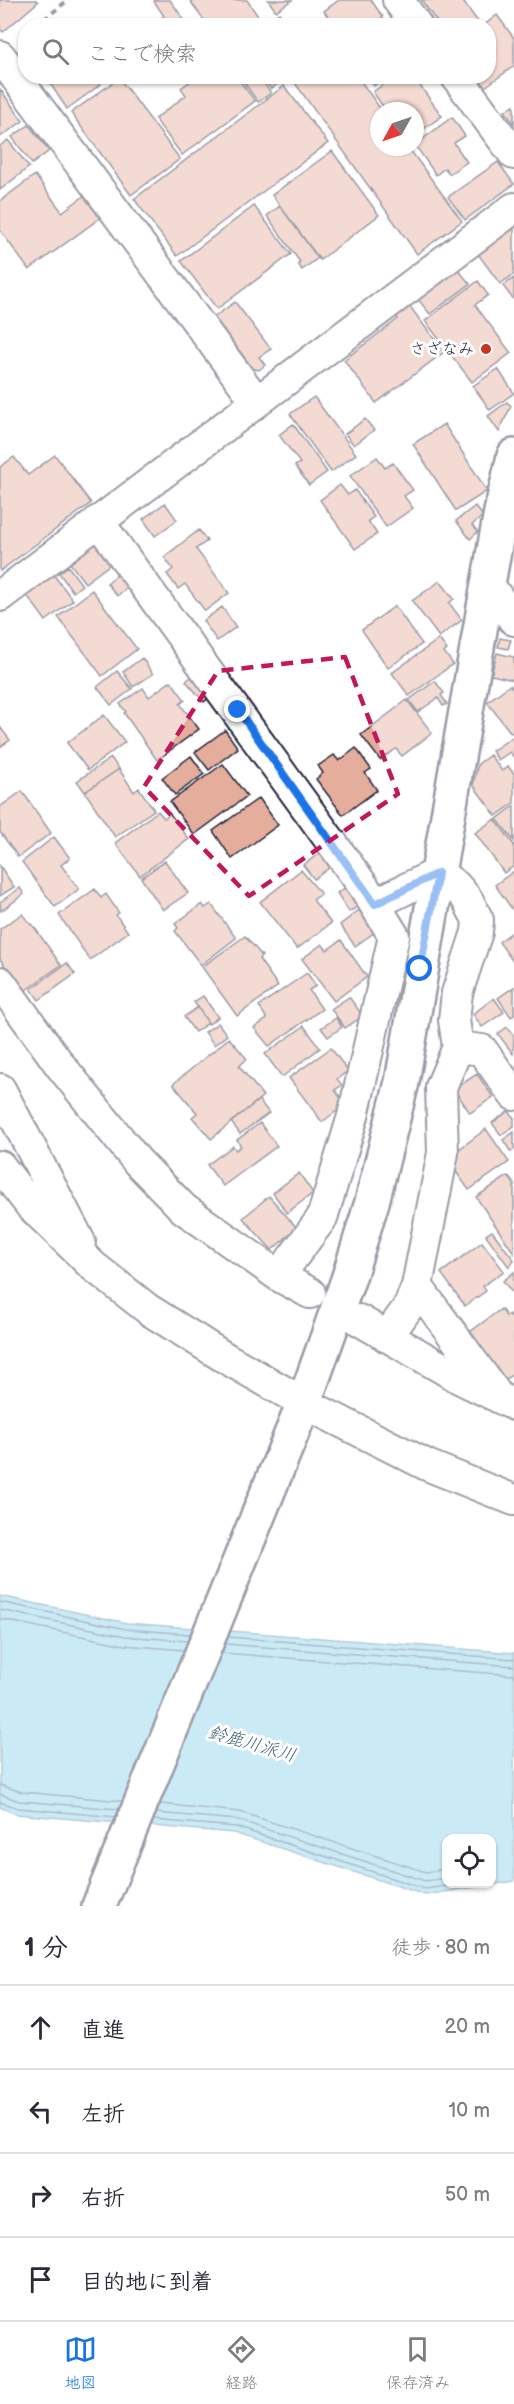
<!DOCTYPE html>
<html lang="ja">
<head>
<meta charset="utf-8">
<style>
	body { margin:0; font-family:"Balsamiq Sans","Klee One",sans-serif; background:#f2f2f3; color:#2b2b33 }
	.controls { position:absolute; right:18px; bottom:18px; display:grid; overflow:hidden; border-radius:12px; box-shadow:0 2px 4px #0004 }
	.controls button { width:54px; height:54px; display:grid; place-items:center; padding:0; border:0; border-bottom:2px solid #e1e1e2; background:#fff; color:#2b2b33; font:30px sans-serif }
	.compass { position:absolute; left:370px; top:102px; width:54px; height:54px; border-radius:50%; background:#fff; box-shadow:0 2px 4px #0004; rotate:230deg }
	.stop { position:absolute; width:18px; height:18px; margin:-14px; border:4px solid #1a73e8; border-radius:50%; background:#fff }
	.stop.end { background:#1a73e8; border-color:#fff; box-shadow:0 2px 6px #0008 }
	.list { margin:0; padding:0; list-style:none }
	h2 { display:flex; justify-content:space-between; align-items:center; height:78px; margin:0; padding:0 24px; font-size:26px }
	h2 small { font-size:20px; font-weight:400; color:#7c7c81 }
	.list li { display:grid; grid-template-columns:39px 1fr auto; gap:18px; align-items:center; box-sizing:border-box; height:84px; padding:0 24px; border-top:2px solid #e1e1e2 }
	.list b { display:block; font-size:22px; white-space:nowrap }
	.list em { font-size:20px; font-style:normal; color:#7c7c81 }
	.icon { flex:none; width:33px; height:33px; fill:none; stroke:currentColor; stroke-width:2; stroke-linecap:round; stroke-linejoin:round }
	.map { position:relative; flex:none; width:514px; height:1906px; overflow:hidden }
	.search { position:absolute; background:#fff; box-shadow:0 2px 4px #0004; left:18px; right:18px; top:18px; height:66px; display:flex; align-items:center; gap:15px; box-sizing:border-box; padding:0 21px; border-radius:24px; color:#7c7c81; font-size:22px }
	.sheet { height:414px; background:#fff }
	nav { display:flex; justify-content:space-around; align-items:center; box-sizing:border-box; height:84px; border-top:2px solid #e1e1e2; background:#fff; font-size:16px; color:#7c7c81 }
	nav a { display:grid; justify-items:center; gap:3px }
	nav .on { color:#1a73e8 }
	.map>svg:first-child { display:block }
</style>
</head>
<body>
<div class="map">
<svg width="514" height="1906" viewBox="0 0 514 1906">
	<rect width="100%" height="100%" fill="#fff"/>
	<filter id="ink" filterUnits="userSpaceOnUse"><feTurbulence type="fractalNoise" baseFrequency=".0167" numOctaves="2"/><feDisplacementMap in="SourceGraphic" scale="12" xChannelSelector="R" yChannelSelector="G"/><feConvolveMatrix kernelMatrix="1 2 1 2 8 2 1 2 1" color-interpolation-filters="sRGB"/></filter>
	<g filter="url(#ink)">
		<path fill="#8ad3eb" stroke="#608ca5" stroke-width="1.5" fill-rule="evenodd" d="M0,1596L127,1623L514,1653V1881L425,1895L234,1833L16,1814L0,1807ZM446,1838H492V1884H446Z"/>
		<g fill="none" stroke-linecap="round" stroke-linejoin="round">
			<path stroke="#4c6981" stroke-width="1.5" d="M0,1602L126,1629L190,1634
				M0,1610L125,1636L187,1641
				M0,1619L124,1645L184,1650
				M228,1637L514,1659
				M225,1644L514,1666
				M222,1653L514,1675
				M0,1785L22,1792L122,1801
				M0,1794L19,1801L119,1809
				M0,1802L18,1808L116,1817
				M160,1804L240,1812L426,1872L446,1869
				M156,1813L238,1820L425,1881L446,1878
				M153,1820L236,1827L425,1889L460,1884"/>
		</g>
		<path fill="#e5ae9c" stroke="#22223b" stroke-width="1.5" d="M0,0H36L38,2L3,32L0,29Z
			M155,0H170L183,18L173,26H150L164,16L154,1Z
			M195,0H247L262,22L257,26H208L191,2Z
			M268,0H292L276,11Z
			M339,0H371L383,17L371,26H329L332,23L324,11Z
			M421,0H462L478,22L474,26H440Z
			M279,13L288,26H262Z
			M497,15L514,38V66L485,87L477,76H488V26H483Z
			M45,76H96L101,84L67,109Z
			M189,76H236L255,101L182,155L155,119L186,95L181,88L192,80Z
			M247,76H259L271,93L258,102L242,80Z
			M262,76H288L271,89Z
			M304,76H357L382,111H379V147H408L462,221L417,254L295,83Z
			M367,76H387L374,86Z
			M395,76H413L442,116L415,135V111H386L373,92Z
			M119,78L180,159L131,195L71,113Z
			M284,86L328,143L177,256L134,199Z
			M0,89L23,121L0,137Z
			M514,105V124L505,111Z
			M452,117L465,136L454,143L467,162L449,174L445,168L436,175L415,145Z
			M29,125L49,151L32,164L12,137Z
			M8,140L29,167L0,190V146Z
			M332,151L379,215L320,260L272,195Z
			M498,162L514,184L465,220L448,197Z
			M35,175L62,212L84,196L100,218L29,270L0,230V201Z
			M254,206L291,254L217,309L181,261Z
			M280,206L318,258L302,270L298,264L300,262L267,216Z
			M514,227V274L500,284L478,254Z
			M457,268L470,284L430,314L417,298Z
			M514,278V298L513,299L503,286Z
			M478,281L488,295L475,305L511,353L472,382L425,321Z
			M235,302L271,349L259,357L265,365L259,370L252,368L214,317Z
			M408,304L444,352L376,403L344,360L398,319L394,315Z
			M498,369L514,393L490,410L473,386Z
			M314,397L356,454L331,472L290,414Z
			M507,402L511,406L499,432L488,416Z
			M365,419L374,430L354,445L345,434Z
			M293,424L327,472L309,485L295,466L300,463L279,435Z
			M444,424L487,491L456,511L413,444Z
			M55,455L91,503L0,571V467L14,457L28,475Z
			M377,457L385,468L393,463L413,490L404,496L413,508L386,527L350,476Z
			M340,485L348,495L355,490L374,517L368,521L377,534L355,549L320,500Z
			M165,503L177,520L155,536L143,519Z
			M475,506L483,516L472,525L478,532L470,539L456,521Z
			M199,530L207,541L196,549L229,593L205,611L185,584L178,589L167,574L173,569L164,557Z
			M96,541L113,562L85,583L69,562Z
			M68,566L82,585L73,592L59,573Z
			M119,573L129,586L117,596L107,583Z
			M53,574L73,600L46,621L26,594Z
			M440,581L454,599L449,603L462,620L439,637L412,601Z
			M92,590L137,649L102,676L58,617Z
			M395,606L422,644L388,668L362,630Z
			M222,607L236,627L217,641L203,621Z
			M500,638L511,640L508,649L498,647Z
			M439,639L447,650L444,652L453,664L409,696L392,673Z
			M497,653L514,657V680L491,675Z
			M142,658L153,674L133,687L123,672Z
			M117,671L132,689L111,705L97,687Z
			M196,673L214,694L204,702L186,681Z
			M171,681L185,700L180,704L199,729L157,760L124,713L126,712L120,704L143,688L149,697Z
			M435,681L444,693L441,695L447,704L443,706L438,698L418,712L409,700Z
			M510,685L514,690V731L511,733L487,702Z
			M407,700L432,733L402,756L396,749L380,760L361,735Z
			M104,715L125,742L88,770L67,743Z
			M0,727L10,740L0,747Z
			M225,730L238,748L209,770L195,752Z
			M514,736V758L510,752L498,760L492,751Z
			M356,748L371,769L365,773L377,790L343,815L316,779L323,773L318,766L334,755L339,761Z
			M490,755L502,771L508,766L514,774V803L496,816L473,785L478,764Z
			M191,756L204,774L175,795L162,778Z
			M111,758L119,769L85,792L77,781Z
			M223,764L247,796L194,835L170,802Z
			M119,769L134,792L139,788L154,810L115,837L85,792Z
			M22,791L51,833L18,857L0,832V807Z
			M259,798L278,825L232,859L213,831Z
			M514,806V841L497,819Z
			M158,811L164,818L170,814L189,839L140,876L115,843Z
			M495,819L514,845V866L504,873L475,833Z
			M54,837L70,858L61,865L79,889L55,907L22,862Z
			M323,851L333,865L314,879L303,865Z
			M165,861L188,893L163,910L141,878Z
			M0,866L14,887L0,896Z
			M301,870L321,894L313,900L331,923L297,949L260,902Z
			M514,871V912L495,885Z
			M348,886L360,905L349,912L337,893Z
			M20,888L24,894L1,911L0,902Z
			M95,889L101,898L106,894L119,913L116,915L128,932L90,960L59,915Z
			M202,904L205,908L211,904L236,938L201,965L175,931L178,928L175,924Z
			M359,910L375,932L355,946L340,925Z
			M22,914L31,925L32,924L61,965L23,992L0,959V929Z
			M514,931V963L499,942Z
			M245,936L262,956L259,959L278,986L237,1016L202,967Z
			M341,940L367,977L334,1001L302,959L322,944L327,950Z
			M67,963L75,974L39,1000L31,989Z
			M307,973L316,986L309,990L322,1009L269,1046L254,1028L267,1019L259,1006Z
			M514,987V1015L511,1017L498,998Z
			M203,996L218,1017L209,1024L194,1002Z
			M349,997L363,1016L345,1028L331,1009Z
			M494,998L504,1012L482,1027L473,1014Z
			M198,1007L208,1023L195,1032L184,1017Z
			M336,1018L342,1027L328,1037L321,1028Z
			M218,1023L227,1035L214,1045L205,1032Z
			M304,1026L320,1048L282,1077L265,1054Z
			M507,1027L514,1036L513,1054L498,1034Z
			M229,1038L247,1059L239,1066L263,1096L211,1139L192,1117L197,1113L173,1084Z
			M331,1048L348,1071L337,1079L342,1085L335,1090L343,1101L339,1104L342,1107L322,1122L289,1078Z
			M477,1074L493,1097L470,1113L454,1089Z
			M259,1100L269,1113L240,1134L231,1122Z
			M509,1111L514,1118V1126L501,1135L492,1123Z
			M260,1123L277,1146L223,1186L207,1165L233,1146L236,1150L241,1146L237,1140Z
			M486,1129L509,1162L469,1190L452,1166L454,1153Z
			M514,1132V1149L511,1152L503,1140Z
			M299,1173L313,1193L287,1213L273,1193Z
			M508,1176L514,1184V1253L476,1197Z
			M269,1196L297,1228L272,1250L243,1218Z
			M492,1231L514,1260L509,1267L486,1235Z
			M482,1242L504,1271L483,1286L486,1291L465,1306L441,1273Z
			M514,1272V1295L503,1281Z
			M501,1309L506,1316L509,1314L514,1321V1373L505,1380L470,1332Z"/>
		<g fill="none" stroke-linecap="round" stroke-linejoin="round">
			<g stroke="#22223b" stroke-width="34">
				<path id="minor" d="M398,0L417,26
					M0,56L257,402
					M456,76L514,154
					M98,521L364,887L394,936L353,1116L322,1218L279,1276
					M488,584L514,620
					M0,596L514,208
					M375,904L438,873L456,886L467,899L478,920L477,932L457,993L454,1020L458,1047L441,1087L443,1153L417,1286L409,1306L387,1337
					M0,982L60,1065L137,1161L184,1209L279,1276L310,1293
					M458,1047L482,1050L514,1095
					M0,1089L80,1242
					M0,1166L31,1206L93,1266L149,1310L224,1357L304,1403L427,1465L514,1500
					M417,1286L497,1395
					M359,1320L461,1379L514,1405"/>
			</g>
			<g stroke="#22223b" stroke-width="38">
				<path id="tertiary" d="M99,1906L304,1403L349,1277L372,1202L402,1082L488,584L501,512L514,456"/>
			</g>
			<path stroke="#22223b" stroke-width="4" stroke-dasharray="6 4.5" stroke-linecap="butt" d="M36,26L68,0"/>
			<use href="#minor" stroke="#fff" stroke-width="30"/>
			<use href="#tertiary" stroke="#fff" stroke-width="33"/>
		</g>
	</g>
	<g fill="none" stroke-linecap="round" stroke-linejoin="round" filter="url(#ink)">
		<path stroke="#1a73e8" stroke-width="8" d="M238,710L375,904L438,873L420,969"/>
	</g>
	<path d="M0 0H514V1906H0ZM345,657L398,794L249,896L144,787L218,671Z" fill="#fff" fill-opacity=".55" fill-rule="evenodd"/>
	<path fill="none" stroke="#c2185b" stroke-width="4.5" stroke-dasharray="12 8" stroke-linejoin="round" d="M345,657L398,794L249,896L144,787L218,671Z"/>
	<circle fill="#c8321e" stroke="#fff" stroke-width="2" cx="486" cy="349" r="6"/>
	<g text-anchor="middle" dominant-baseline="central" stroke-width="6" stroke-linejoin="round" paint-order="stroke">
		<g font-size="16" fill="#22223b" stroke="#fff" text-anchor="end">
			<text x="474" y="349">さざなみ</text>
		</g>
		<g font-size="18" font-style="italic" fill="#466079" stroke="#fff">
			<text transform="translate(252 1744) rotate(16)">鈴鹿川派川</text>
		</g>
	</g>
</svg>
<div class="controls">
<button><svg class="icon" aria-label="locate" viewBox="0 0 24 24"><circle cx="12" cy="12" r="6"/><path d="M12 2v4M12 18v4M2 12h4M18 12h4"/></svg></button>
</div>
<svg class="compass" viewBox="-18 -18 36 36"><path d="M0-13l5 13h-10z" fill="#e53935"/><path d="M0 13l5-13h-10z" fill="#7c7c81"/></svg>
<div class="stop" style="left:420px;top:969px"></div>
<div class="stop end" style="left:238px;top:710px"></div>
<div class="search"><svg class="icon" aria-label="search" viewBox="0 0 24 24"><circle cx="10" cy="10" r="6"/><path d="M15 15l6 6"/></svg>ここで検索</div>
</div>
<section class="sheet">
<h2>1 分<small>徒歩 · 80 m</small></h2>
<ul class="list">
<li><svg class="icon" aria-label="ahead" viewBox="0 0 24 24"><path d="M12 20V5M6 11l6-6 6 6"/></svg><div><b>直進</b></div><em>20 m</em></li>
<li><svg class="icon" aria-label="left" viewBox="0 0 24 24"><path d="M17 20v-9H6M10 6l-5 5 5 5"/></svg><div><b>左折</b></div><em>10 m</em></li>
<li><svg class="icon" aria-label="right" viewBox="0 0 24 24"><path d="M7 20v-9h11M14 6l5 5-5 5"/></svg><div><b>右折</b></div><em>50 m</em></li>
<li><svg class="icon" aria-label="arrive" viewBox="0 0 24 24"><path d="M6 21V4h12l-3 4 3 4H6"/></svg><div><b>目的地に到着</b></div></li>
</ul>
</section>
<nav>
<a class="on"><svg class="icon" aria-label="map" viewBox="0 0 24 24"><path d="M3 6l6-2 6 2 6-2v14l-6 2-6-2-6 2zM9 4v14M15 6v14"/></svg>地図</a>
<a><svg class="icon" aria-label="directions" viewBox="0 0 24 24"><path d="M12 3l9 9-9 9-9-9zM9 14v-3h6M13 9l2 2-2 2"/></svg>経路</a>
<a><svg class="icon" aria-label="saved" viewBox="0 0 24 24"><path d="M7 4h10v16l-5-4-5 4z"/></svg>保存済み</a>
</nav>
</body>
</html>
